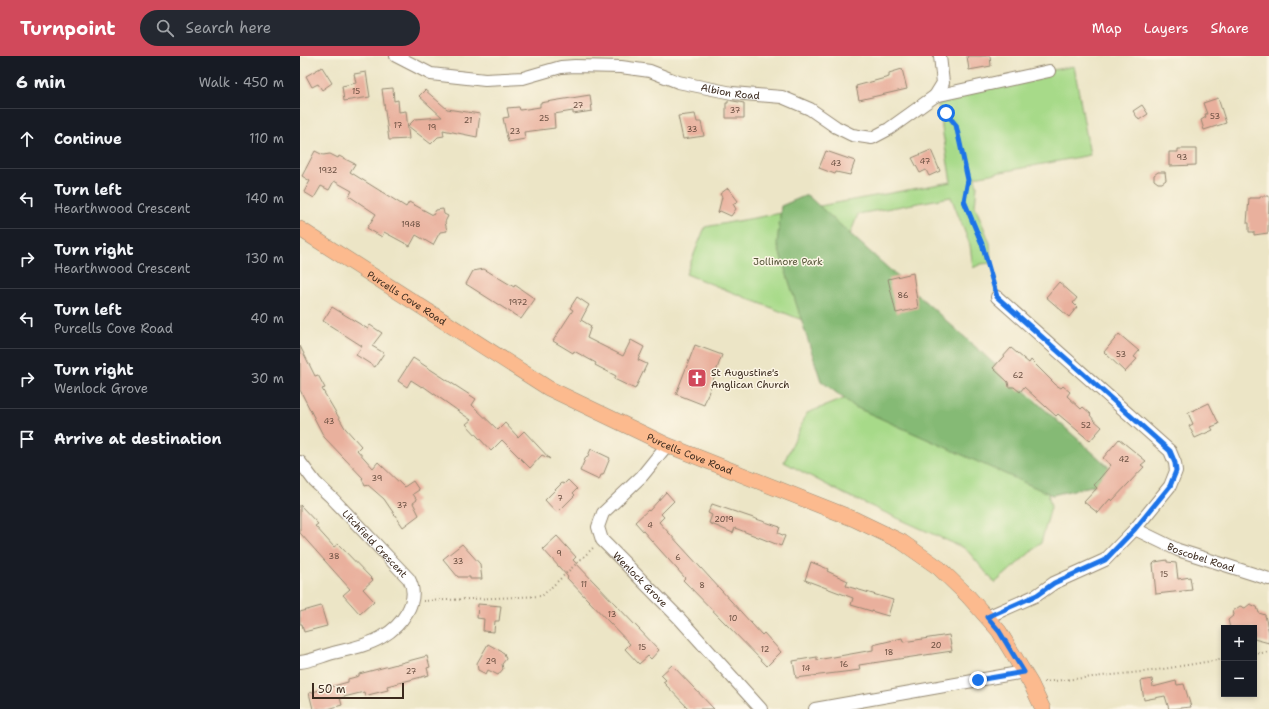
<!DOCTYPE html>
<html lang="en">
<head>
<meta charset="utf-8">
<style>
	body { margin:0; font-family:"Shantell Sans",sans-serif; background:#242831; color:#f1f3f6 }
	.controls { position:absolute; right:12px; bottom:12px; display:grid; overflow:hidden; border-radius:0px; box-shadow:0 2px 6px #0003 }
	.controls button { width:36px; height:36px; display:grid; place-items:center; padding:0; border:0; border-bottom:1px solid #363941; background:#171b24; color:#f1f3f6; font:20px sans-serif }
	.scale { position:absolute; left:12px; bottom:10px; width:92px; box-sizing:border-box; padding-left:4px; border:2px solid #3b2a1e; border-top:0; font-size:11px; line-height:14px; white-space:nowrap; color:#3b2a1e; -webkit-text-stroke:3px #fcf5e5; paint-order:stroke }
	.stop { position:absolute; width:12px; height:12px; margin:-9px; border:3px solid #1a73e8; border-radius:50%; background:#fff }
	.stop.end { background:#1a73e8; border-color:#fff; box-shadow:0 1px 4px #0008 }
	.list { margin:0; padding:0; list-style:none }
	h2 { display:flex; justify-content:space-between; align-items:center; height:52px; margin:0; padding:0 16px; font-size:17px }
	h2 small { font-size:13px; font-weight:400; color:#9ea1a6 }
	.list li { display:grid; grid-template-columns:26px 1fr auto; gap:12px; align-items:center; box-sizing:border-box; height:60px; padding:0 16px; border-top:1px solid #363941 }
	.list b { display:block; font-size:15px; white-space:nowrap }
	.list p { margin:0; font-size:13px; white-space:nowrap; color:#9ea1a6 }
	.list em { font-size:13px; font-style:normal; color:#9ea1a6 }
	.icon { flex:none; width:22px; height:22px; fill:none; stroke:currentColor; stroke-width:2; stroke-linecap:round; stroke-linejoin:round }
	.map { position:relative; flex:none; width:969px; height:653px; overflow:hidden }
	header { display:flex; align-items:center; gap:24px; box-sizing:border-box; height:56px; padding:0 20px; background:#d1495b; color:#fff }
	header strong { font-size:19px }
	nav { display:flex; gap:22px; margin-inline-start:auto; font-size:14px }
	.search { width:280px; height:36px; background:#242831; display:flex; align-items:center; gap:10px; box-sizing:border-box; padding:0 14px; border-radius:22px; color:#9ea1a6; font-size:15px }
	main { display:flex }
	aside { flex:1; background:#171b24 }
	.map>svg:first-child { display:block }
</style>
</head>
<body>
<header>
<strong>Turnpoint</strong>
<div class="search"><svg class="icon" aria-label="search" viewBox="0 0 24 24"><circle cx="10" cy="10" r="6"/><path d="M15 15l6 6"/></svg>Search here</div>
<nav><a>Map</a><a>Layers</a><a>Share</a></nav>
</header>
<main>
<aside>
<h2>6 min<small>Walk · 450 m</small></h2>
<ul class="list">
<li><svg class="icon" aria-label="ahead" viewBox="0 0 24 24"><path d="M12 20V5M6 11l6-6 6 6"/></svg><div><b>Continue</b></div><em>110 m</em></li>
<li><svg class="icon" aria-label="left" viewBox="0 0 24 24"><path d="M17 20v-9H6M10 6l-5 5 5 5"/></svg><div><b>Turn left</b><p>Hearthwood Crescent</p></div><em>140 m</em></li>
<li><svg class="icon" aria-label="right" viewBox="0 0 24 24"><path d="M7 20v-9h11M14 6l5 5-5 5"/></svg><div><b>Turn right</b><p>Hearthwood Crescent</p></div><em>130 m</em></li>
<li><svg class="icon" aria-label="left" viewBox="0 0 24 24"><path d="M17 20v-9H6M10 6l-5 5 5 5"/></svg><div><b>Turn left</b><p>Purcells Cove Road</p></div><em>40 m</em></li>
<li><svg class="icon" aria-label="right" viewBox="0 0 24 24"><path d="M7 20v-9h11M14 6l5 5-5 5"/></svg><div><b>Turn right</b><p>Wenlock Grove</p></div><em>30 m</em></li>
<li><svg class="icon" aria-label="arrive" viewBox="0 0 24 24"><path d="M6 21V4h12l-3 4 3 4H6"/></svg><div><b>Arrive at destination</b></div></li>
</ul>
</aside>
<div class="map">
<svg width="969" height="653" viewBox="0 0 969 653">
	<rect width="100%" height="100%" fill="#fcf5e5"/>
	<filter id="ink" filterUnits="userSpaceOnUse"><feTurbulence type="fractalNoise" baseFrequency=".025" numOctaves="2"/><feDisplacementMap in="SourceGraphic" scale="8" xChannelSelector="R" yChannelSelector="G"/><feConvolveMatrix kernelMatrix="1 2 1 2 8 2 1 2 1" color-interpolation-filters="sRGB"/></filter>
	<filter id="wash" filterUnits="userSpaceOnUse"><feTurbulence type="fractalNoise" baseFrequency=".012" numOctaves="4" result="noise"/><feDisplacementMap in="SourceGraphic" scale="16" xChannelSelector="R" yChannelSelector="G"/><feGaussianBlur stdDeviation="0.9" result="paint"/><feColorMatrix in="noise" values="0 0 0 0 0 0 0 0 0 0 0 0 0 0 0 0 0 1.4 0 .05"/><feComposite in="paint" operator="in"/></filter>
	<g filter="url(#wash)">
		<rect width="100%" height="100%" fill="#ece5c6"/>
		<path fill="#a7da89" stroke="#718254" d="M774,10L790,99L675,121L677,130L675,150L690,187L691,207L681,208L673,212L670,189L651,141L558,158L515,269L386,218L405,171L651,126L638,48L685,27Z
			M590,325L741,406L751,451L741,487L695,527L666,493L544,438L484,406L507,357Z"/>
		<path fill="#85ba75" stroke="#60724a" d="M507,139L822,423L752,439L555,351L521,325L477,188L481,150Z"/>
		<g id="blocks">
			<path fill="#e9b09d" d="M667,0H690L691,10L669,14Z
				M22,11L32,27L22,34L18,28L12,31L6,20Z
				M602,13L607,33L559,44L556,30L589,21V17Z
				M66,16L70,41L44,45L42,30L56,27L54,18Z
				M93,32L94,45L98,44L99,56L106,55L109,83L89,84L82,33Z
				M125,34L147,53L180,58L177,81L143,74L144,80L138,81L131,88L108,70L115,63L142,61L119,40Z
				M290,39L292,55L273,58V55L254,58L255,72L224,76L225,83L208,86L203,62L209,61L207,52L219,51L220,54L240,51V47Z
				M918,42L926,67L904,74L901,64L906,61L905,58H907L903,47Z
				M428,44L444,47V62H426V47H428Z
				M842,49L848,58L839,64L833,55Z
				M395,58L397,66H401L404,80L383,83L378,60Z
				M878,93H896V109L869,110V96H878Z
				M631,94L640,115L629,120L626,114L620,117L612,102Z
				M15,95L23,99L30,98L38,102L39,100L55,108L50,116L106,151L109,146L133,159L136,154L143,153L144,158L148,160L145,166L147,175L140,176L133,189L116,179L110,190L84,176L82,181L67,172L76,158L49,140L52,135L34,125L29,134L21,130L14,142L4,136L10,125L2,120Z
				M526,95L555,105L550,119L536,116L535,118L519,112Z
				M858,116H865L866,124L862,127H858L854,124V119Z
				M428,132L438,145L433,148L436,153L431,160L420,155L418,157L422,141L420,138Z
				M960,140H969L968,177L954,179V176H949V167H947L949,142H960Z
				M184,213L214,231L215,229L235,243L221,263L166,228L173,215Z
				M613,217L618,252L596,257L588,223Z
				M759,226L777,242L773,247L777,251L769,261L746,241Z
				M277,241L289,249L281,264L291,270L287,282L323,300L331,284L344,291L338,304L347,308L335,333L314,323L316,320L295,309L296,307L274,295L273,297L253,285L273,254L270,252Z
				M32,251L68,273L70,269L82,277L72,290L84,297L75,311L56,299L62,290L23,265Z
				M819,278L839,295L834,301L837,303L825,316L804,296Z
				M395,289L422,299L404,349L376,338Z
				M0,290L15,320L18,319L25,332L22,333L45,372L61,390L57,394L73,412L78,406L104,431L113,425L119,434L113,438L117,444L113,447L119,459L103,471L84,443L68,429L65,430L62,423L63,422L24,381L0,334Z
				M711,292L729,307L731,304L756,329L761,332L763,330L770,336L767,340L781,353L783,351L791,358L790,359L794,364L802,371L790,385L758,358L756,360L724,331L720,336L714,331H709L708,326L693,312Z
				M113,302L176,343L172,349L198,374L205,367L218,381L224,375L250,403L242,399L230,412L202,384L191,395L166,368L171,364L123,330L122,331L111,324L107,331L98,325Z
				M909,347L919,368L911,371L913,374L895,382L889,370L893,368L888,357Z
				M819,383L846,405L841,409L844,411L812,445L810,443L798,457L784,446L797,432L794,429L811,409L803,402Z
				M291,393L310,402L303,419H301L299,424L280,415L286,401L287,402Z
				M268,424L277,433L273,437L275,439L257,457L245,444L262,427L264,428Z
				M366,436L374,445L361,458L364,461L359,466L462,579L464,577L481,596L467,610L383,524L385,522L335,466L348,454L349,455Z
				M412,448L480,471L478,477L485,480L481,490L435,472L433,477L409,467L412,459L408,457Z
				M0,449L18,468L15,470L34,491L38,488L73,524L63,533L74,545L60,558L43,539L50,533L0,477Z
				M257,480L276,501L273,504L359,594L351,603L348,600L339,608L325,593L330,588L267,522L268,521L243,493Z
				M162,488L180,508L182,523H170V521H158L143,503Z
				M867,504V506L876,507L878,523L890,521L892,534L856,538L853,508L855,506Z
				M511,506L528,513L527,515L548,525L546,530L593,544L588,560L551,549L553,542L505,524Z
				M178,548L201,550L199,565H195L194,576L183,575L184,563L177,562Z
				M950,548L957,551L959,557L965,559L969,577V587L954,583V572H930L928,564L934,559L933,555L940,550L945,552Z
				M21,550L27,570L4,576L2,568H0V556Z
				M649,579L652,595L559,609L560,614L496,622L493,605L517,601V604L573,594V589L602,582L603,586Z
				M188,588L204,597L206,603L202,608L203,613L198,619L188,614L186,618L178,614L177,607Z
				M127,600L130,611L127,612L129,619L87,630L88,634L72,638L65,640L64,636L40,642L42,649L28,653H13L9,637L48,626V623L59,620V618Z
				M372,609L394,632L414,653H389L363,626L366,624L361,619Z
				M852,623L853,631L876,625L877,629L884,628L891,651L869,653L865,640L844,644L841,625Z"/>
		</g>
	</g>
	<g filter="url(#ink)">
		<use href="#blocks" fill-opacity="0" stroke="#948872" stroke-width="1"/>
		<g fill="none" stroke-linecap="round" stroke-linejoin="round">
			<g stroke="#948872" stroke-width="14">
				<g id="minor">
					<path id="s1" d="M96,0L131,18L185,24L223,22L261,11L275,10L321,11L350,15L378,26L432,37L482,41L510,53L536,71L552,79L572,82L589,73L635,40L749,15"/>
					<path d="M635,40L643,27L640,0"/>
					<path id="s2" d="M367,389L342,420L303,457L298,471L302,484L379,562L461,653"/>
					<path id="s3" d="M0,406L15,426L32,442L109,523C121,545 101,570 82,581C67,590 49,593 33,597C22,600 11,605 0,606"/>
					<path id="s4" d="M835,473L878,494L969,523"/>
					<path d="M687,561L737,539L754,527L805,504L835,473L870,430L876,415L875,407L870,395L697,241"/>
					<path d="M515,653L724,616"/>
				</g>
			</g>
			<g stroke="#948872" stroke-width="16">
				<g id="major">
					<path id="s5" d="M0,173L248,332L367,389L554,463L602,486L639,512L667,539L699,575L731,628L743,653"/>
				</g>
			</g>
			<path stroke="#948872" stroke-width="2" stroke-dasharray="1 3" stroke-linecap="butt" d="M644,49L646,57L656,69L668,124L664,145L682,188L694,230
				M123,545L242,540L294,491
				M954,598L969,596
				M744,626L851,615L924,603"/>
			<use href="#minor" stroke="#fff" stroke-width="12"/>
			<use href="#major" stroke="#fcba8e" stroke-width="15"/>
		</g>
	</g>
	<g fill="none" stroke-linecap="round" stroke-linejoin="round" filter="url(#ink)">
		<path stroke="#1a73e8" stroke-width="5" d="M646,57L656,69L668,124L664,145L682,188L697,241L870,395L875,407L876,415L870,430L835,473L805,504L754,527L737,539L687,561L699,575L724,616L678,624"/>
	</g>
	<defs>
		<g id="church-square" transform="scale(1)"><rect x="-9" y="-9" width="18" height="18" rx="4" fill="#d1495b" stroke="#fcf5e5"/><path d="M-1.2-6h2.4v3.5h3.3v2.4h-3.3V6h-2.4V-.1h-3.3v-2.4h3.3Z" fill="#fff"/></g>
	</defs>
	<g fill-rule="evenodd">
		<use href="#church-square" x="397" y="322"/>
	</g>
	<g text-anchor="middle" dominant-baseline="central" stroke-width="3" stroke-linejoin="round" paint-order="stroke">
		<g font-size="8" fill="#664c3e">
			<text x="56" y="35">15</text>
			<text x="278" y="49">27</text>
			<text x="435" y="54">37</text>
			<text x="915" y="60">53</text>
			<text x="244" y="62">25</text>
			<text x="168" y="64">21</text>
			<text x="98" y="69">17</text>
			<text x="132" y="71">19</text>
			<text x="392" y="73">33</text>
			<text x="215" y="75">23</text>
			<text x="882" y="101">93</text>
			<text x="625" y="105">47</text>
			<text x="536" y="107">43</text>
			<text x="28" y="114">1932</text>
			<text x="111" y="168">1948</text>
			<text x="603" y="239">86</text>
			<text x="218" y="246">1972</text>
			<text x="821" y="298">53</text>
			<text x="718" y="319">62</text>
			<text x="29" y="365">43</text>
			<text x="786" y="369">52</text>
			<text x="824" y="403">42</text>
			<text x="77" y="422">39</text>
			<text x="260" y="442">7</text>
			<text x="102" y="449">37</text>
			<text x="424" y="463">2019</text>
			<text x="350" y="469">4</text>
			<text x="259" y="497">9</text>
			<text x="34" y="500">38</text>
			<text x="378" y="501">6</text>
			<text x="158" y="505">33</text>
			<text x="864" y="518">15</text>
			<text x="284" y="528">11</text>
			<text x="402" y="529">8</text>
			<text x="312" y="558">13</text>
			<text x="433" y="562">10</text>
			<text x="636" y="589">20</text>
			<text x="342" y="591">15</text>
			<text x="465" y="593">12</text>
			<text x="589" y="596">18</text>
			<text x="191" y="605">29</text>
			<text x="544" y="608">16</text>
			<text x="506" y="612">14</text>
			<text x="111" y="615">27</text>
		</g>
		<g font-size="10" fill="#3b2a1e" stroke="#fcf5e5">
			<text stroke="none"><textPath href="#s1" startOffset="344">Albion Road</textPath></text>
			<text stroke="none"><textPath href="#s5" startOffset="127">Purcells Cove Road</textPath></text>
			<text stroke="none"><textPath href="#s5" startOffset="451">Purcells Cove Road</textPath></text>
			<text stroke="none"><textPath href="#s3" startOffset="111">Litchfield Crescent</textPath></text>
			<text stroke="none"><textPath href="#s4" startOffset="72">Boscobel Road</textPath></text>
			<text stroke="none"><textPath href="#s2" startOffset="177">Wenlock Grove</textPath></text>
		</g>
		<g font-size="10" fill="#565639" stroke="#fcf5e5">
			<text x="488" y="205">Jollimore Park</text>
		</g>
		<g font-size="10" fill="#3b2a1e" stroke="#fcf5e5" text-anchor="start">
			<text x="411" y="316">St Augustine's<tspan x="411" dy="12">Anglican Church</tspan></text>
		</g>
	</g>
</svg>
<div class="controls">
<button>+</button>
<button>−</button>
</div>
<div class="scale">50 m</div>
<div class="stop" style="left:646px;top:57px"></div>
<div class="stop end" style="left:678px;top:624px"></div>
</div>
</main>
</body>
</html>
